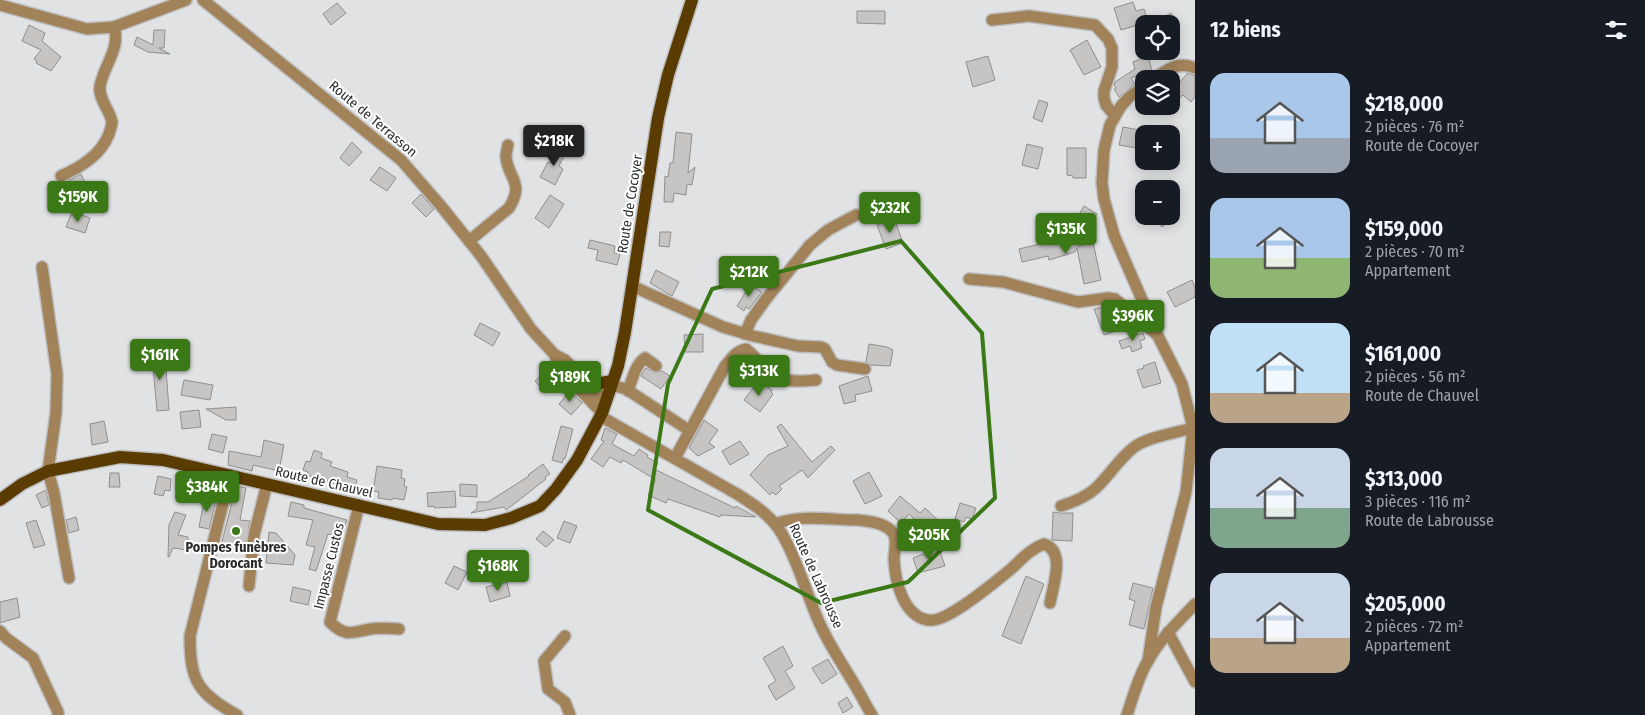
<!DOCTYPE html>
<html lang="fr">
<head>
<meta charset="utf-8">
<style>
  body { margin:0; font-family:"Fira Sans Condensed",sans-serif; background:#20242c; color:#f1f3f6; height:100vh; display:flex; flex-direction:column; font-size:19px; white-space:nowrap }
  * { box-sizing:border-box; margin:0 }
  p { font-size:16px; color:#9ea1a6 }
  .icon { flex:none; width:28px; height:28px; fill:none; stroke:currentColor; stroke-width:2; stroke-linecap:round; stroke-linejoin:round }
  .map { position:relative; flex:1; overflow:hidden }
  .sheet { display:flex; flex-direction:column; background:#171b24; width:450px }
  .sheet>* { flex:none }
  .tools { position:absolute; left:1135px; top:15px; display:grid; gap:10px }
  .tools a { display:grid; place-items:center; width:45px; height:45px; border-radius:10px; background:#171b24; box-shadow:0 2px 12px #0003; font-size:25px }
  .price { position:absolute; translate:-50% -42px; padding:0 11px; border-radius:5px; background:#3a7915; color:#fff; font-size:16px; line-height:32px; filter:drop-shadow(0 1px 2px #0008) }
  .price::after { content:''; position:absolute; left:50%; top:30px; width:15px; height:11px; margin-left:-8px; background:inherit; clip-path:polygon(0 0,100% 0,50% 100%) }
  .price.on { background:#222; color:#fff }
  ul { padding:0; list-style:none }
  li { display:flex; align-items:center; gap:15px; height:125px; padding:0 15px }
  li span { display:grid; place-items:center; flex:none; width:140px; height:100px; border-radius:15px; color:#555 }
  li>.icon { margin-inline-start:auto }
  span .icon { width:60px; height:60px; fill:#fffc; stroke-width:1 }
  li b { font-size:21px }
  h2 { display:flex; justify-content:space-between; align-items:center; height:60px; padding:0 15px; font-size:21px }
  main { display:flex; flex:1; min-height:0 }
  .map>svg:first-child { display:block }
  .building { fill:#c7c5c3; stroke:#908f8d }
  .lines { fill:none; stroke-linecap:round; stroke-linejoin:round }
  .minor-casing { stroke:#bdbebf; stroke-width:14 }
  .major-casing { stroke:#bdbebf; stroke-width:15 }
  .minor { stroke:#a28359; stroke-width:11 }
  .major { stroke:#5a3b01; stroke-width:12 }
  .marked { fill:none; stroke:#3a7915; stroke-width:4; stroke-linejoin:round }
  .poi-dot { fill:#3a7915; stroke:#fff; stroke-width:2 }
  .labels { text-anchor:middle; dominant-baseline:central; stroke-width:4; stroke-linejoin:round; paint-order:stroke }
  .street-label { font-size:14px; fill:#2b2c2c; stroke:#fff }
  .poi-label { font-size:14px; font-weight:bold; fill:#2b2c2c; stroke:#fff }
</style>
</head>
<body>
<main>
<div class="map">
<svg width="1195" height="715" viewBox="0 0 1195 715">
  <rect width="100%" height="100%" fill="#e1e2e4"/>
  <g class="building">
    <path d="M1133,2l3,9 8,-2 4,13 -27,8 -7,-22z"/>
    <path d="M337,3l9,10 -15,12 -8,-11z"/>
    <path d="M857,11h28v13l-28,-1z"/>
    <path d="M1171,13l5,11h-27z"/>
    <path d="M29,25l16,8 -3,8 19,16 -10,14 -15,-8 1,-2 -3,-2 7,-9 -19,-9z"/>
    <path d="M154,30h11l-1,18h-5l11,6 -22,-2 -14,-7 3,-8 16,8z"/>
    <path d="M1087,40l14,27 -17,8 -14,-25z"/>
    <path d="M988,56l7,24 -22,7 -7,-25z"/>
    <path d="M1148,56l4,15 -21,7 4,6 -16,13 -5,-8 2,-1 -2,-3 1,-3 20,-13 -2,-7z"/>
    <path d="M1188,73l7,3v21l-4,5 -8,-7 -12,10v-13z"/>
    <path d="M1039,100l9,3 -6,19 -9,-4z"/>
    <path d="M547,125l12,6 -3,4 3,3 -5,7 -14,-8z"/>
    <path d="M1123,127l16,3 -3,18 -17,-3z"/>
    <path d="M676,132l16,2 -4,39 7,-6 -3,18 -5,-1 -1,11 -12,-2 -1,9h-9l1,-26 3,1 2,-14h3z"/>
    <path d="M352,142l10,10 -13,14 -9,-8z"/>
    <path d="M1027,144l16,4 -5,21 -16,-4z"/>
    <path d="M561,145l7,3 -9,18 4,3 -8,16 -15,-8 8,-15 3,1z"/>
    <path d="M1067,148h19v30h-13v-2l-6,-1z"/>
    <path d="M380,167l16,11 -9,13 -17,-11z"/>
    <path d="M81,174l4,9 -13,7 -4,-9z"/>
    <path d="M421,194l13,15 -8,8 -14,-14z"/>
    <path d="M550,195l14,9 -15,24 -14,-10z"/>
    <path d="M1084,206l13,8 -6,10 -13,-8z"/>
    <path d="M72,212l18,6 -5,15 -19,-6z"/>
    <path d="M1154,216h23l-15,11z"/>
    <path d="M894,218l9,25 -17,6 -9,-24z"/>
    <path d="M660,232h11l-2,15 -10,-1z"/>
    <path d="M1059,234l2,7 23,-5 -6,11 15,-5 8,38 -17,4 -7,-36 -2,4 -26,8 -1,-4 -26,6 -3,-13 25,-6 -2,-3z"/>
    <path d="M590,240l25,6 -1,7 6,1 -3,11 -21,-5 2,-10 -10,-2z"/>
    <path d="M656,270l23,12 -7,14 -22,-13z"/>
    <path d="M1192,280l3,7v10l-20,10 -8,-15z"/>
    <path d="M750,285l12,7 -13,17 -3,-2 -2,4 -7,-5z"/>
    <path d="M1108,306l4,1 7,17 -8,3 2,5 -9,3 -10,-26z"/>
    <path d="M480,323l20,10 -7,13 -19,-11z"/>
    <path d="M1143,333l2,6 -5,2 2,7 -10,4 -2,-6 -8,3 -3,-8z"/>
    <path d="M703,334v18h-18l-1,-17z"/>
    <path d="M869,344l18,3 6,3 -3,16 -19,-1 -5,-3z"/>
    <path d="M165,355l4,55 -12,1 -4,-44 -6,2 -1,-12z"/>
    <path d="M1155,362l6,21 -18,5 -6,-18 7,-2 -1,-2z"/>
    <path d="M549,367l10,13 -13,13 -11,-12z"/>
    <path d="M646,368l9,5 7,-2 8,5 -9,13 -20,-13z"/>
    <path d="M868,376l4,15 -17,4 1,6 -12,3 -5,-18z"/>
    <path d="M184,380l29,5 -3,15 -29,-5z"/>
    <path d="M760,382l12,8 -1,2 2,2 -13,18 -16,-12 9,-12 2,2z"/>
    <path d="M570,391l12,12 -11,12 -12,-11z"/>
    <path d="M236,407v13h-10l-20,-11z"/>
    <path d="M199,410l2,17 -19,2 -2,-17z"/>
    <path d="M704,420l14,10 -9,13 6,4 -17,9 -9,-8z"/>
    <path d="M104,421l4,21 -16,3 -2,-21z"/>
    <path d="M781,424l31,38 19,-16 4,4 -27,28 -6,-8 -23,16 3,3 -6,6 -4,-3 -2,3 -20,-20 18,-20 20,-9 -11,-19z"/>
    <path d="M561,426l12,3 -8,30 -1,-1 -2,5 -10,-3z"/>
    <path d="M605,428l12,6 -5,10 22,12 5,-7 9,6 -1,2 11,6 -4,6 81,39 1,-2 20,11 -35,-2 -1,2 -52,-18 -2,4 -18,-8 8,-15 -18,-11 -15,-9 -2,3 -11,-6 -7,10 -12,-8 13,-18 -3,-1z"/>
    <path d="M212,434l15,3 -4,16 -15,-4z"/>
    <path d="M264,440l20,5 -5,26 -26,-6 -1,6 -24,-6 1,-14 32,6z"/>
    <path d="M740,441l9,13 -19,11 -8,-14z"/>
    <path d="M314,450l8,3 -1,5 11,4 -2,4 18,6 -1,5 10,3 -3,10 -47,-15 1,-3 -5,-2 3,-9 4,1z"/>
    <path d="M543,464l7,10 -5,3 1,2 -32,25 -8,6 -2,-3 -33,6 6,-4v-7h11l41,-26 -1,-1z"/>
    <path d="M377,466l25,4 -1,8 4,1 -1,7 3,1 -3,13 -11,-2 -1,2 -14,-2 1,-6 -6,-1z"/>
    <path d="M869,472l13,24 -17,8 -12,-23z"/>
    <path d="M110,473h9l1,14h-11z"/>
    <path d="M158,476l13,3 -1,12 -5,-1 -2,6 -9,-2z"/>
    <path d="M460,484l17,1v12l-17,-1z"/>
    <path d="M236,486l10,2 -6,32 10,1 -5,29 -24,-4z"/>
    <path d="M46,490l3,15 -7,3 -6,-13z"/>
    <path d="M455,491l1,16 -22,1v-2l-6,1 -1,-14z"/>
    <path d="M900,496l20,17 5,-5 15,14 -11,12 -20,-20 -8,9 -13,-12z"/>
    <path d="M205,497l11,3 -7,29 -10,-2z"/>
    <path d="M291,502l13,3v3l43,12 -6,18 -13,-4 -12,37 -7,-2 6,-22 -9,-2 7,-25 -25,-4z"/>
    <path d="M960,503l16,5 -4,11 -6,-2 -2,5 -9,-3z"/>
    <path d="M175,512l11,3 -8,20 10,2 -1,13 -14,-2 -4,9h-1l1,-32z"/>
    <path d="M1053,512l7,1h13l-1,28 -20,-1z"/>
    <path d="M76,517l3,13 -10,3 -3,-13z"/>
    <path d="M36,520l9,25 -11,3 -8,-25z"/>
    <path d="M564,521l13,5 -7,17 -13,-5z"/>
    <path d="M543,531l11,9 -8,7 -10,-8z"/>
    <path d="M269,532l7,1 19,22 -2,10 -27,-2z"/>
    <path d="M939,548l6,18 -27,7 -5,-15z"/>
    <path d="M454,566l13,6 -9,18 -13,-7z"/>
    <path d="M1026,576l18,8 -23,60 -19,-8z"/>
    <path d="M507,582l3,14 -20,6 -4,-15z"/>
    <path d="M1133,583l20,5 -9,41 -15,-4 6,-24 -6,-2z"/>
    <path d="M293,587l18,4 -3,14 -18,-4z"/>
    <path d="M17,598l3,19 -20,6v-21z"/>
    <path d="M783,646l10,20 -8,5 10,17 -19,12 -8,-14 8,-5 -13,-23z"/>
    <path d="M828,659l9,15 -15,10 -10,-16z"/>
    <path d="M847,697l6,10 -10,6 -5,-10z"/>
  </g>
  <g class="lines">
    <g class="minor-casing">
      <g id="minor">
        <path d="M203,0l198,160 40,46 40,50 50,73 24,26 10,5 41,41"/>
        <path d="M0,5l87,24 27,-2 72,-27"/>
        <path d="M992,20l37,-4 66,9 13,14 4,9v19l-8,24v7l2,7 9,11"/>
        <path d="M1154,79c13,-10 25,-18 41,-11"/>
        <path d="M1144,87l-15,10 -8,9 -11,19 -6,25 -2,33 2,16 10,36 9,21 34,78 25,50 11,44 -7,64 -30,115 -8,54"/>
        <path d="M61,176c20,-9 40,-21 48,-42 1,-4 3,-8 3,-12 -2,-12 -14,-23 -12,-36 4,-21 21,-38 14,-59"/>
        <path d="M469,241l40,-33c16,-26 -1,-29 -3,-51 0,-4 1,-8 2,-12"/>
        <path d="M42,267l15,107 -1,39 -8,58 6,22 15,85"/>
        <path d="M969,279l34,3 75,20 30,-4 7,1 40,34"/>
        <path d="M632,286l91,41 30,9 45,10 23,1 4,2 7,13 5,3 28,4"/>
        <path d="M745,334l6,-14 15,-21 44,-54 18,-15 28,-15"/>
        <path d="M555,355l3,12 44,46"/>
        <path d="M611,385l15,4 58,38"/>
        <path d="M628,391c4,-11 7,-26 17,-33l11,8"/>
        <path d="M600,416l137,78c16,10 35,22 45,40 16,27 24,59 37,88 9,21 22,40 34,60 7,11 12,22 19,33"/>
        <path d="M675,458l50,-92c7,-8 11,-15 21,-17 8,6 13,14 21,20 15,14 29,13 49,11"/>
        <path d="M230,475l-40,161c0,44 7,57 47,79"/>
        <path d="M359,505l-29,117c16,16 22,10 41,7 8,-2 19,0 28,0"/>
        <path d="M1061,506c13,-4 25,-9 35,-18 13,-12 23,-29 37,-40 14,-11 42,-15 60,-20"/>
        <path d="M775,524c25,-10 56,-4 83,-4 11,1 28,3 35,13 5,7 1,17 1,26 1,22 9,57 34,61 18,4 68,-39 83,-51 10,-9 19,-20 33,-25 22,7 9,42 6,59"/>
        <path d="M249,586l5,-51 13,-51"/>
        <path d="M0,631l6,7 27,20 25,54v3"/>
        <path d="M1168,632l27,50"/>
        <path d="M565,636l-21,25 4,28 17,13 5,13"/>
        <path d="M1127,715c6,-18 11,-38 21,-54 12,-22 30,-39 47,-57"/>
      </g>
    </g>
    <g class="major-casing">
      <g id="major">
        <path d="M587,382l9,2 16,-3"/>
        <path d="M0,500l22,-16 26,-13 72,-14 43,3 275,64 47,1 26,-7 29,-12 16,-17 21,-29 25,-47 16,-47 7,-34 33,-214 10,-43 24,-75"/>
      </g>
    </g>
    <use href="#minor" class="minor"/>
    <use href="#major" class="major"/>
  </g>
  <path class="marked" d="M901,241l81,92 13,165 -87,84 -87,21 -173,-93 20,-126 44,-95z"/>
  <circle class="poi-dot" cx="236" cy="531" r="5"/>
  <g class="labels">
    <g class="street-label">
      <text transform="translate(373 119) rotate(40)">Route de Terrasson</text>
      <text transform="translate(630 204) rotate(-81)">Route de Cocoyer</text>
      <text transform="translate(324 482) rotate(13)">Route de Chauvel</text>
      <text transform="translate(329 566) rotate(-76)">Impasse Custos</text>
      <text transform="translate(816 576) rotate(66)">Route de Labrousse</text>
    </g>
    <g class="poi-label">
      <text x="236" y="547">Pompes funèbres<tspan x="236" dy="16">Dorocant</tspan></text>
    </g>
  </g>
</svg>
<div class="tools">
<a><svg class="icon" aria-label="locate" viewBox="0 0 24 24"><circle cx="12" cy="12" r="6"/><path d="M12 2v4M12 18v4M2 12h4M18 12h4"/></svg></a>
<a><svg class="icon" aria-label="layers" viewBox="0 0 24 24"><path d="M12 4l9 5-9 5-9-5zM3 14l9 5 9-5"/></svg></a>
<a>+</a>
<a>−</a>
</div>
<b class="price on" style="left:554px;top:167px">$218K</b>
<b class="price" style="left:78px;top:223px">$159K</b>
<b class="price" style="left:890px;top:234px">$232K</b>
<b class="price" style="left:1066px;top:255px">$135K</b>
<b class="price" style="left:749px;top:298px">$212K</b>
<b class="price" style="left:1133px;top:342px">$396K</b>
<b class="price" style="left:160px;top:381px">$161K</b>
<b class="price" style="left:759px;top:397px">$313K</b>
<b class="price" style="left:570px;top:403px">$189K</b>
<b class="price" style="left:207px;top:513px">$384K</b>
<b class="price" style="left:929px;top:561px">$205K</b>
<b class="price" style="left:498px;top:592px">$168K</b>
</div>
<section class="sheet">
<h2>12 biens<svg class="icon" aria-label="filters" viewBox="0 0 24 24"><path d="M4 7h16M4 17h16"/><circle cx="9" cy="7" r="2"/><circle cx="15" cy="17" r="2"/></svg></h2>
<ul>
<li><span style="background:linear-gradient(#a9c7e8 65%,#9aa5b1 0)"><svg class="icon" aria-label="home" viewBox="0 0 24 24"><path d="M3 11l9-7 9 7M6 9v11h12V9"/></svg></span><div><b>$218,000</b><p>2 pièces · 76 m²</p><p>Route de Cocoyer</p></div></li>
<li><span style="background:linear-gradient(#a9c7e8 60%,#8fb573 0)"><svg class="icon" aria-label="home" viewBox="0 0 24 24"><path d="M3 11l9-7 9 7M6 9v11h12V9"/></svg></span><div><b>$159,000</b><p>2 pièces · 70 m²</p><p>Appartement</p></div></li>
<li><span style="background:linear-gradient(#bfe0f5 70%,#b9a48a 0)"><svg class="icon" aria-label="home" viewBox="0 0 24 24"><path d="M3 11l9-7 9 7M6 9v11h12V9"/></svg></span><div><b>$161,000</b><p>2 pièces · 56 m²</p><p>Route de Chauvel</p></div></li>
<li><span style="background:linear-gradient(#c9d6e8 60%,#7fa58c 0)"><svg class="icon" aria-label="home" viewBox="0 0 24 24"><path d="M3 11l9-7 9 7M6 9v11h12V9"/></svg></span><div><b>$313,000</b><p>3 pièces · 116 m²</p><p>Route de Labrousse</p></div></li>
<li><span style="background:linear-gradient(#c9d6e8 65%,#b9a48a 0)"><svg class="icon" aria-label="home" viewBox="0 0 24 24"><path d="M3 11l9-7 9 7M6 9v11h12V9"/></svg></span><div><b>$205,000</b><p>2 pièces · 72 m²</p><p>Appartement</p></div></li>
</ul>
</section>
</main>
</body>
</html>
